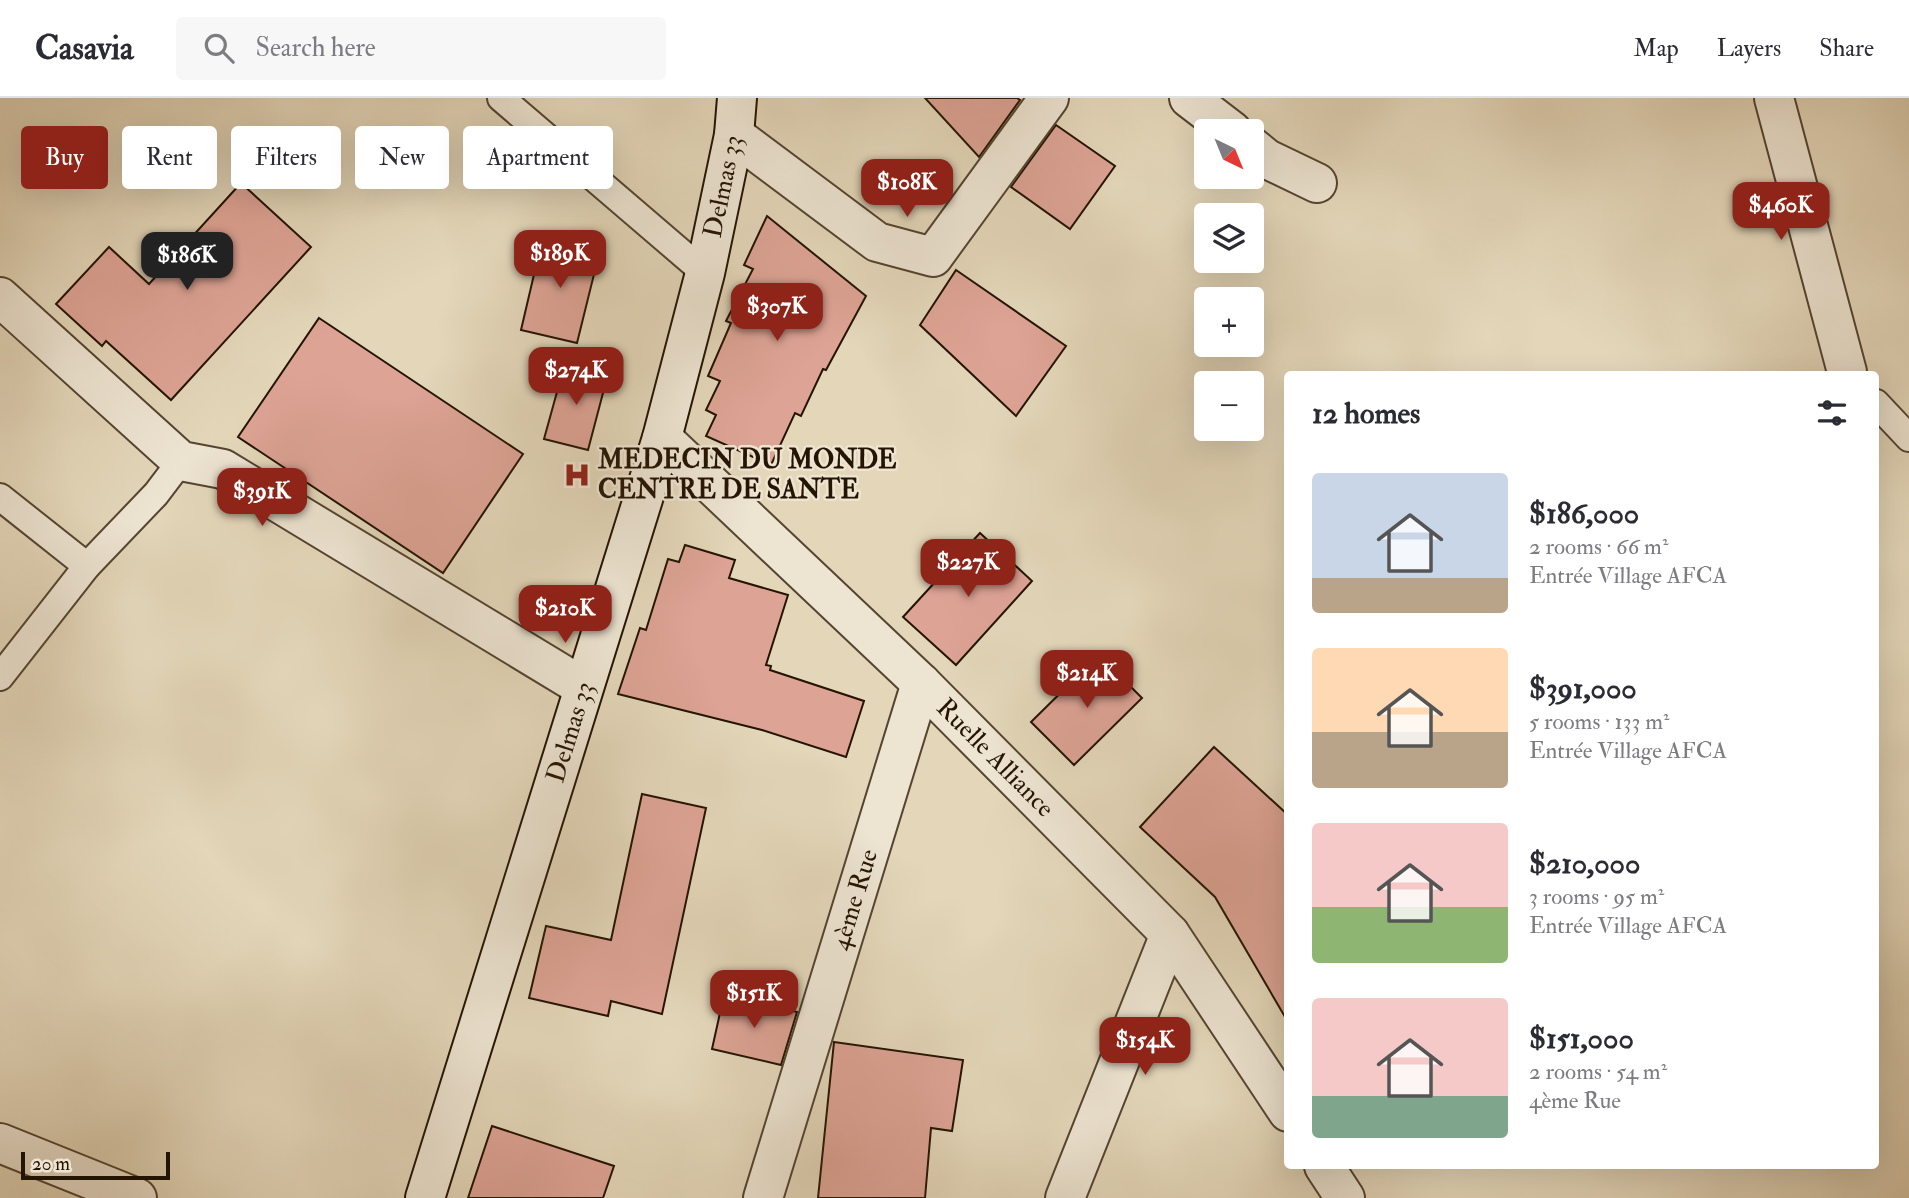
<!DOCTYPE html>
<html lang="en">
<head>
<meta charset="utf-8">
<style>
  body { margin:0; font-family:"IM FELL Double Pica",serif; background:#f7f7f7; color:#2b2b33; height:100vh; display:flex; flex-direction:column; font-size:26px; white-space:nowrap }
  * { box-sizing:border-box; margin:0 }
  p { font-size:23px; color:#7c7c81 }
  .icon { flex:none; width:38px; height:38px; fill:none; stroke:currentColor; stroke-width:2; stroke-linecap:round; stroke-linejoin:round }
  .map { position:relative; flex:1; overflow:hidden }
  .sheet { position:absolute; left:1284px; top:273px; width:595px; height:798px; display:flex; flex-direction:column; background:#fff; border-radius:7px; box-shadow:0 7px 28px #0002 }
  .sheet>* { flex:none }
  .top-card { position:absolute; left:21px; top:28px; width:665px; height:63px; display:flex; gap:14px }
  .needle { width:46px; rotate:137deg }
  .controls { position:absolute; left:1194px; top:21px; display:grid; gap:14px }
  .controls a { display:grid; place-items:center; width:70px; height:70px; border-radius:7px; background:#fff; box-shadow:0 7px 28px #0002; font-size:35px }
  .scale { position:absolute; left:21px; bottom:18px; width:149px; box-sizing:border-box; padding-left:7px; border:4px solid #241402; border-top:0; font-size:19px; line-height:24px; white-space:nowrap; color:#241402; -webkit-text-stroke:5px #ede4d2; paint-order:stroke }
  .price { position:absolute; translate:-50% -60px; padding:0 16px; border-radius:14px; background:#8f2418; color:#fff; font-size:23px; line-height:46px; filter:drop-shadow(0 2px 4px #0008) }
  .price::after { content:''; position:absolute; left:50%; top:42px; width:21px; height:16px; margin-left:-10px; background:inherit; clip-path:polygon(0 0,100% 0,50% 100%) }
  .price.active { background:#222; color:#fff }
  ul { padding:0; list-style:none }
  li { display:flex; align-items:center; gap:21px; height:175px; padding:0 28px }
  li span { display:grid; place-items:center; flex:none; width:196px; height:140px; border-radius:7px; color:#555 }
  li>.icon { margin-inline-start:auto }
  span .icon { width:84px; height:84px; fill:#fffc; stroke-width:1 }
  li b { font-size:30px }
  h2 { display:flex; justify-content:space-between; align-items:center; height:84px; padding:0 28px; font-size:30px }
  .tag { padding:0 24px; border-radius:7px; background:#fff; box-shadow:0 7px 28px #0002; font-size:24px; line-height:63px }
  .tag.active { background:#8f2418; color:#fff }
  header { display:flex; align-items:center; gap:42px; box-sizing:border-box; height:98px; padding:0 35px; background:#fff; border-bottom:2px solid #e1e1e2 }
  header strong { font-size:33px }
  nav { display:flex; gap:38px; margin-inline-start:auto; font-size:24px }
  .search { width:490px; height:63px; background:#f7f7f7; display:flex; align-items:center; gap:18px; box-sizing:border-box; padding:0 24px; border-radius:7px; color:#7c7c81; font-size:26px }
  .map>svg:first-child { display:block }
  .building { fill:#dda395; stroke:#241402; stroke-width:2 }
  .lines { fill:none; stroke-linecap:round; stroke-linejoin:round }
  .lane-casing { stroke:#544430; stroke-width:30 }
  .street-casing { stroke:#544430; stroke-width:42 }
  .secondary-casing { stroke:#241402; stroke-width:42 }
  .lane { stroke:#ede4d2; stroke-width:26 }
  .street { stroke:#ede4d2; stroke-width:38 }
  .secondary { stroke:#ede4d2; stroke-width:38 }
  .labels { text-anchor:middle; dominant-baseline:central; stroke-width:5; stroke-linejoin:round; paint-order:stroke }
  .street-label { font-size:26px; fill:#241402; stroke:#ede4d2 }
  .poi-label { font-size:26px; font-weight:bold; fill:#241402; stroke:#ede4d2; text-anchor:start }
</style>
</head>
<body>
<header>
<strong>Casavia</strong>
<div class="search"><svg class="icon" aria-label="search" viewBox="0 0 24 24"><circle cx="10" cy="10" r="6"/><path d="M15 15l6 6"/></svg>Search here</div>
<nav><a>Map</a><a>Layers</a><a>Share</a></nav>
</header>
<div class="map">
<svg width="1909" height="1100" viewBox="0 0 1909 1100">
  <rect width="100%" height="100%" fill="#e3d6b9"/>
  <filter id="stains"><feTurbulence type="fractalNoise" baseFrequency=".00286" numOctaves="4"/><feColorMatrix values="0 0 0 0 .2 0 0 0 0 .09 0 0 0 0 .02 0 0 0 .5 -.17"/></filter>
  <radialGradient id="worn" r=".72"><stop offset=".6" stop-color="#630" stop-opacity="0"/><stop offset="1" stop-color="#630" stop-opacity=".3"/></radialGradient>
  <g class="building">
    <path d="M925,0h92l3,2 -41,57z"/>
    <path d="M1056,27l59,41 -45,63 -59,-42z"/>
    <path d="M241,85l70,64 -140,153 -65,-59 -4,5 -46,-42 53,-57 40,37z"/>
    <path d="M767,118l99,80 -40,74 -3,-1 -22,47 -6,-3 -24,52 -65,-29 10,-21 -10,-5 14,-29 -12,-5 23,-53 -5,-2 27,-52 -9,-4z"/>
    <path d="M543,138l57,14 -23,93 -56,-13z"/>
    <path d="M956,172l110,76 -50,70 -96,-91z"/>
    <path d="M319,220l204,136 -80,119 -205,-136z"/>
    <path d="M565,265l43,11 -20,76 -44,-11z"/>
    <path d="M980,435l52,48 -76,84 -53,-48z"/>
    <path d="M685,447l50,15 -6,18 59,17 -22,70 5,1 -1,4 94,31 -18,56 -84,-27 -144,-36 22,-66 6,2 22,-71 11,3z"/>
    <path d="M1099,557l43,43 -68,67 -43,-43z"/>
    <path d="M1214,649l74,68v207l-73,-125 -75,-70z"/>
    <path d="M642,696l64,14 -44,206 -51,-13 -3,15 -79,-18 17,-72 65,14z"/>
    <path d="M724,897l73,17 -16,53 -69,-16z"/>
    <path d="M834,944l129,18 -11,71 -21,-3 -6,70h-107z"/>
    <path d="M492,1028l122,40 -11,32h-135z"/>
  </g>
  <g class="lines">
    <g class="lane-casing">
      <g id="lane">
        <path d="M501,0l204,175"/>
        <path d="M1876,305l33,35"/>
        <path d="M0,399l87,69"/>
        <path d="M0,579l87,-111 69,-72 25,-33"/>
      </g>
    </g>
    <g class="street-casing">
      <g id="street">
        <path d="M1189,0l43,33"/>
        <path d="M1774,0l73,274"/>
        <path d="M734,37l143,107 56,15 116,-159"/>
        <path d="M1251,48l16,13 50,24"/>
        <path d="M0,199l181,164 42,8 360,218"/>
        <path id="s1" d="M662,340l259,245 249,251 118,178"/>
        <path d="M0,1045l137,55"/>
        <path d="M1324,1068l21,32"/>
        <path id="s2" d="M763,1100l158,-515"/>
        <path d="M1065,1100l105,-264"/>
      </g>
    </g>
    <g class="secondary-casing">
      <g id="secondary">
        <path id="s3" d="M425,1100l237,-760 43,-165 29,-138 3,-37"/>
      </g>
    </g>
    <use href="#lane" class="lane"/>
    <use href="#street" class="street"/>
    <use href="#secondary" class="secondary"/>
  </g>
  <defs>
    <g id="hospital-bare" transform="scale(2.1)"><path d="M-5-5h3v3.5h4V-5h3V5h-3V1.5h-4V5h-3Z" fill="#8f2418" stroke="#ede4d2" stroke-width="2.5" paint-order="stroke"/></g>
  </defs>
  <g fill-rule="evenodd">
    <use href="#hospital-bare" x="577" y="377"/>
  </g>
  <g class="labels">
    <g class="street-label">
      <text stroke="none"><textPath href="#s3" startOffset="1055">Delmas 33</textPath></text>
      <text stroke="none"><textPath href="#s3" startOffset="488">Delmas 33</textPath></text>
      <text stroke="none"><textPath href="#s1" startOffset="462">Ruelle Alliance</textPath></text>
      <text stroke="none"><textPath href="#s2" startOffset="312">4ème Rue</textPath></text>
    </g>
    <g class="poi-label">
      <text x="598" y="362">MEDECIN DU MONDE<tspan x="598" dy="30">CENTRE DE SANTE</tspan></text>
    </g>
  </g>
  <rect width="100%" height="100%" filter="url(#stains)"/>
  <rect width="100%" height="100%" fill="url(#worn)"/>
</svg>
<div class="controls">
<a><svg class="needle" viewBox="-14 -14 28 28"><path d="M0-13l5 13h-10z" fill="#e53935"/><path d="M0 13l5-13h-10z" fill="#7c7c81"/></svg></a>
<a><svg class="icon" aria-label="layers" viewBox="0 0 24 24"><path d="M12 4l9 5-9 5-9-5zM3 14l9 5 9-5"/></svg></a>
<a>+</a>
<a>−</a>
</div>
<div class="scale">20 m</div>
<b class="price" style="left:907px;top:121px">$108K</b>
<b class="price" style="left:1781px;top:144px">$460K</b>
<b class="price" style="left:560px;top:192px">$189K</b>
<b class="price active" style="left:187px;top:194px">$186K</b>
<b class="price" style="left:777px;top:245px">$307K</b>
<b class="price" style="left:576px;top:309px">$274K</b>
<b class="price" style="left:262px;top:430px">$391K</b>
<b class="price" style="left:968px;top:501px">$227K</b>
<b class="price" style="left:565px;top:547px">$210K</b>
<b class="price" style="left:1087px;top:612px">$214K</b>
<b class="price" style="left:754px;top:932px">$151K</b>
<b class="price" style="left:1145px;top:979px">$154K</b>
<div class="top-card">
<a class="tag active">Buy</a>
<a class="tag">Rent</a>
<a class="tag">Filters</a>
<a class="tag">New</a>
<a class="tag">Apartment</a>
</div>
<section class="sheet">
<h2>12 homes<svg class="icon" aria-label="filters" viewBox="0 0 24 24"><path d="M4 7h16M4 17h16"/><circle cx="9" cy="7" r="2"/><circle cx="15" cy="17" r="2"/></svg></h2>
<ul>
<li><span style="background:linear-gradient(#c9d6e8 75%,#b9a48a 0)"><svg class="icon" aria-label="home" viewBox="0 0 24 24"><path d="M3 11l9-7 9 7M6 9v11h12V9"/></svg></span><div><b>$186,000</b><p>2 rooms · 66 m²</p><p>Entrée Village AFCA</p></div></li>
<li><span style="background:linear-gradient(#ffd9b3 60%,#b9a48a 0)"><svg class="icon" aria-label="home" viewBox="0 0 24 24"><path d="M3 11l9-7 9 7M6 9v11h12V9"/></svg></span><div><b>$391,000</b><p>5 rooms · 133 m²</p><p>Entrée Village AFCA</p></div></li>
<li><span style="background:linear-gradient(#f6c9c9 60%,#8fb573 0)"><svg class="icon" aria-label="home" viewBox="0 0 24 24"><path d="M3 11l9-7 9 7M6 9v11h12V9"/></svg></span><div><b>$210,000</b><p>3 rooms · 95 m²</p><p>Entrée Village AFCA</p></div></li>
<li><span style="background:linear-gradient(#f6c9c9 70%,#7fa58c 0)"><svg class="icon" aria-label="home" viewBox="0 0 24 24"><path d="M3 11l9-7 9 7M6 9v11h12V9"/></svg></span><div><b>$151,000</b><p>2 rooms · 54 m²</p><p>4ème Rue</p></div></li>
</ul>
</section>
</div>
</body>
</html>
